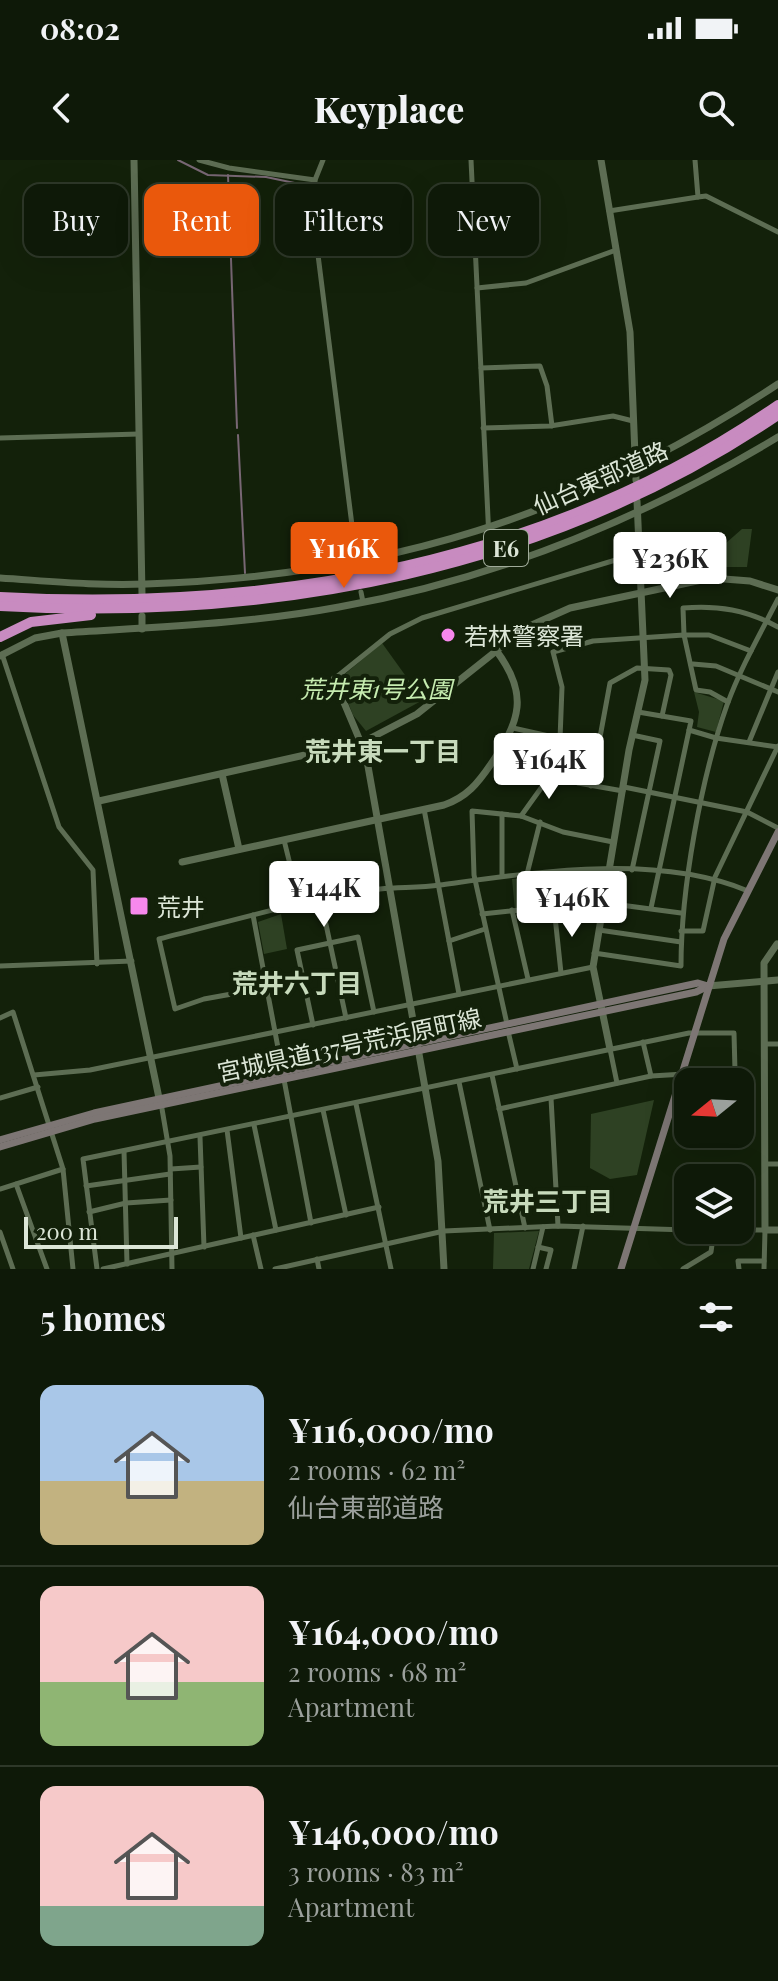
<!DOCTYPE html>
<html lang="en">
<head>
<meta charset="utf-8">
<style>
  body { margin:0; font-family:"Playfair Display","Noto Sans JP",serif; background:#1c2616; color:#f1f3f6; height:100vh; display:flex; flex-direction:column; font-size:30px; white-space:nowrap }
  * { box-sizing:border-box; margin:0 }
  p { font-size:26px; color:#9ba09c }
  .icon { flex:none; width:44px; height:44px; fill:none; stroke:currentColor; stroke-width:2; stroke-linecap:round; stroke-linejoin:round }
  .map { position:relative; height:1109px; overflow:hidden }
  .details { display:flex; flex-direction:column; background:#0e1908; flex:1 }
  .details>* { flex:none }
  .top-card { position:absolute; left:24px; top:24px; width:730px; height:72px; display:flex; gap:16px }
  .needle { width:52px; rotate:252deg }
  .fabs { position:absolute; left:674px; top:908px; display:grid; gap:16px }
  .fabs a { display:grid; place-items:center; width:80px; height:80px; border-radius:16px; background:#0e1908; box-shadow:0 8px 32px #0002,0 0 0 2px #2e3829; font-size:40px }
  .scale { position:absolute; left:24px; bottom:20px; width:154px; box-sizing:border-box; padding-left:8px; border:4px solid #dce6d7; border-top:0; font-size:22px; line-height:28px; white-space:nowrap; color:#dce6d7; -webkit-text-stroke:6px #13210a; paint-order:stroke }
  .price { position:absolute; translate:-50% -68px; padding:0 18px; border-radius:8px; background:#fff; color:#222; font-size:26px; line-height:52px; filter:drop-shadow(0 2px 4px #0008) }
  .price::after { content:''; position:absolute; left:50%; top:48px; width:24px; height:18px; margin-left:-12px; background:inherit; clip-path:polygon(0 0,100% 0,50% 100%) }
  .price.selected { background:#ea580c; color:#fff }
  ul { padding:0; list-style:none }
  li { display:flex; align-items:center; gap:24px; height:200px; padding:0 40px }
  li+li { border-top:2px solid #2e3829 }
  li span { display:grid; place-items:center; flex:none; width:224px; height:160px; border-radius:16px; color:#555 }
  li>.icon { margin-inline-start:auto }
  span .icon { width:96px; height:96px; fill:#fffc; stroke-width:1 }
  li b { font-size:34px }
  h2 { display:flex; justify-content:space-between; align-items:center; height:96px; padding:0 40px; font-size:34px }
  .pill { padding:0 28px; border-radius:16px; background:#0e1908; box-shadow:0 8px 32px #0002,0 0 0 2px #2e3829; font-size:28px; line-height:72px }
  .pill.selected { background:#ea580c; color:#fff }
  .status { display:flex; justify-content:space-between; align-items:center; height:56px; padding:0 40px; background:#0e1908; direction:ltr }
  .status svg { height:22px; fill:currentColor }
  header { display:flex; justify-content:space-between; align-items:center; height:104px; padding:0 40px; background:#0e1908; font-size:36px; font-weight:800 }
  .map>svg:first-child { display:block }
  .green { fill:#2e4123 }
  .lines { fill:none; stroke-linecap:round; stroke-linejoin:round }
  .stream { stroke:#786774; stroke-width:2 }
  .minor { stroke:#5d6d53; stroke-width:5 }
  .tertiary { stroke:#5d6d53; stroke-width:7 }
  .secondary { stroke:#7d7674; stroke-width:7 }
  .motorway { stroke:#c88bc0; stroke-width:10 }
  .poi-dot { fill:#f788ec; stroke:#13210a; stroke-width:3 }
  .labels { text-anchor:middle; dominant-baseline:central; stroke-width:8; stroke-linejoin:round; paint-order:stroke }
  .shield { fill:#13210a; stroke:#a0ab9a; stroke-width:2 }
  .shield-label { font-size:22px; font-weight:bold; fill:#dce6d7 }
  .street-label { font-size:24px; fill:#dce6d7; stroke:#13210a }
  .poi-label { font-size:24px; fill:#dce6d7; stroke:#13210a; text-anchor:start }
  .park-label { font-size:24px; font-style:italic; fill:#c6ecb0; stroke:#13210a }
  .neighbourhood-label { font-size:26px; font-weight:bold; fill:#c7dabc; stroke:#13210a }
</style>
</head>
<body>
<div class="status"><b>08:02</b><svg viewBox="0 0 49 12"><path d="M0 12V9h3v3zM5 12V6h3v6zM10 12V3h3v9zM15 12V0h3v12zM26 1h20v11H26zM47 4h2v5h-2z"/></svg></div>
<header><svg class="icon" aria-label="back" viewBox="0 0 24 24"><path d="M15 5l-7 7 7 7"/></svg>Keyplace<svg class="icon" aria-label="search" viewBox="0 0 24 24"><circle cx="10" cy="10" r="6"/><path d="M15 15l6 6"/></svg></header>
<div class="map">
<svg width="778" height="1109" viewBox="0 0 778 1109">
  <rect width="100%" height="100%" fill="#13210a"/>
  <g class="green">
    <path d="M742,369h10l-5,38h-41l-2,-21 22,-3z"/>
    <path d="M382,483l41,57 -57,31 -13,-16 -14,-36z"/>
    <path d="M694,532l30,9 -8,31 -19,-5 2,-15z"/>
    <path d="M599,713l4,3 -6,24 -82,10 -3,-31z"/>
    <path d="M281,754l6,35 -23,5 -6,-32z"/>
    <path d="M654,940l-17,75 -27,4 -20,-11 1,-54z"/>
    <path d="M539,1071l-10,38h-36l1,-36z"/>
  </g>
  <g class="lines">
    <g class="stream">
      <path d="M178,0l30,15 58,2 43,9"/>
      <path d="M228,15l9,253"/>
      <path d="M238,275l7,138"/>
    </g>
    <g class="minor">
      <path d="M199,0l30,8 86,12"/>
      <path d="M323,0l-8,20 1,59 42,334"/>
      <path d="M471,0l18,379"/>
      <path d="M698,37l8,-1 72,36"/>
      <path d="M609,51l89,-14 -3,-37"/>
      <path d="M477,128l49,-5 90,-33"/>
      <path d="M481,208l59,-2 7,20 5,40"/>
      <path d="M483,268l67,-2 63,-10 20,5"/>
      <path d="M0,278l139,-4"/>
      <path d="M490,399v10"/>
      <path d="M361,432l2,10"/>
      <path d="M751,491l-42,-16h-25l-1,-27c35,-3 64,2 95,19"/>
      <path d="M2,494l57,173 34,43 4,94"/>
      <path d="M693,504l23,2 62,26"/>
      <path d="M334,519l56,-45 32,-16 217,-65"/>
      <path d="M638,552l53,9 -40,187"/>
      <path d="M513,568l85,19"/>
      <path d="M689,570l27,8 62,9"/>
      <path d="M560,579l2,-52 -9,-35 40,-11 91,-6 12,55 14,2 18,10"/>
      <path d="M749,582l29,-70"/>
      <path d="M591,626l19,-103 27,-15 32,2 2,5 -9,41"/>
      <path d="M624,627l123,25 31,16"/>
      <path d="M424,649l35,185"/>
      <path d="M502,654v62"/>
      <path d="M521,656l33,-46 24,13 45,8"/>
      <path d="M284,680l16,65"/>
      <path d="M632,710l28,-129 -28,-6"/>
      <path d="M527,714l13,-52"/>
      <path d="M321,741l25,117"/>
      <path d="M554,747l7,66"/>
      <path d="M512,750l16,69"/>
      <path d="M482,754l116,-12 83,11"/>
      <path d="M253,755l58,308"/>
      <path d="M599,770l82,12"/>
      <path d="M681,771h22l12,-54 63,-131"/>
      <path d="M449,781l36,-12"/>
      <path d="M594,793l87,13c0,-77 20,-188 46,-261 13,-36 33,-71 51,-106"/>
      <path d="M0,806l132,-5"/>
      <path d="M265,828l-61,11 -29,10 -16,-70c73,-18 146,-40 221,-50 20,-2 40,-1 60,-4 96,-13 217,-32 308,6"/>
      <path d="M0,858l13,-6 50,157 10,100"/>
      <path d="M507,864l-33,-149 -2,-64 49,5 42,16 50,10"/>
      <path d="M313,865l-16,-75 61,-13 16,75"/>
      <path d="M508,871l9,38"/>
      <path d="M643,882l8,34"/>
      <path d="M766,884h12"/>
      <path d="M610,889l7,34"/>
      <path d="M34,915l56,-5 503,-103"/>
      <path d="M492,915l33,153"/>
      <path d="M459,922l31,148"/>
      <path d="M0,938l38,-11"/>
      <path d="M551,938l7,128"/>
      <path d="M161,943l9,53 2,113"/>
      <path d="M356,944l35,165"/>
      <path d="M323,950l23,105"/>
      <path d="M254,965l22,105"/>
      <path d="M227,970l14,108"/>
      <path d="M200,977l4,110"/>
      <path d="M124,991l3,113"/>
      <path d="M765,1004h13"/>
      <path d="M171,1009l30,-2"/>
      <path d="M16,1024l31,85"/>
      <path d="M86,1026l84,-12"/>
      <path d="M0,1029l63,-20"/>
      <path d="M89,1052l37,-9 45,-3"/>
      <path d="M695,1070h70l-1,39"/>
      <path d="M0,1072l13,37"/>
      <path d="M253,1075l8,34"/>
      <path d="M538,1087l13,3 -5,19"/>
      <path d="M317,1099l2,10"/>
      <path d="M97,1109l-14,-110 606,-126h45l1,38 -84,5 -152,33"/>
      <path d="M103,1109l276,-62"/>
      <path d="M275,1109l169,-38 114,-5 130,4"/>
      <path d="M533,1109l10,-42"/>
      <path d="M574,1109l9,-43"/>
      <path d="M683,1109l28,-17 3,-22"/>
      <path d="M739,1109l-1,-8h26"/>
    </g>
    <g class="tertiary">
      <path d="M134,0l8,434"/>
      <path d="M601,0l29,172 6,148"/>
      <path d="M0,418c48,3 97,8 146,6 240,-8 431,-67 632,-200"/>
      <path d="M142,469v-13"/>
      <path d="M62,473l97,465"/>
      <path d="M0,496l35,-18 27,-5c92,-6 186,-9 277,-26 158,-28 303,-88 439,-170"/>
      <path d="M334,519l32,76 72,406 6,108"/>
      <path d="M222,614l17,75"/>
      <path d="M99,641l264,-59 54,-28 108,-86 45,-20 141,-30 39,3 28,9"/>
      <path d="M182,702l262,-57c23,-8 34,-22 47,-41 29,-43 39,-70 4,-115"/>
      <path d="M777,784l-13,19 1,267h13"/>
      <path d="M708,826l70,-6"/>
      <path d="M610,889l-17,-82 36,-217 16,-70 -8,-179"/>
    </g>
    <g class="secondary">
      <path d="M0,980l94,-27 604,-130 10,3"/>
      <path d="M0,987l95,-28 601,-127 12,-6"/>
      <path d="M621,1109l103,-330 54,-107"/>
    </g>
    <g class="motorway">
      <path d="M0,437c272,15 550,-34 778,-192"/>
      <path d="M0,446c274,15 547,-35 778,-191"/>
      <path d="M0,477l31,-15 60,-7"/>
    </g>
  </g>
  <g class="poi-dot">
    <circle cx="448" cy="475" r="8"/>
    <rect x="129" y="736" width="20" height="20" rx="4"/>
  </g>
  <g class="labels">
    <rect class="shield" x="484" y="370" width="44" height="36" rx="6"/>
    <g class="shield-label">
      <text x="506" y="388">E6</text>
    </g>
    <g class="street-label">
      <text transform="translate(600 317) rotate(-24)">仙台東部道路</text>
      <text transform="translate(349 884) rotate(-12)">宮城県道137号荒浜原町線</text>
    </g>
    <g class="poi-label">
      <text x="464" y="475">若林警察署</text>
      <text x="157" y="746">荒井</text>
    </g>
    <g class="park-label">
      <text x="376" y="528">荒井東1号公園</text>
    </g>
    <g class="neighbourhood-label">
      <text x="383" y="590">荒井東一丁目</text>
      <text x="297" y="822">荒井六丁目</text>
      <text x="548" y="1040">荒井三丁目</text>
    </g>
  </g>
</svg>
<div class="fabs">
<a><svg class="needle" viewBox="-14 -14 28 28"><path d="M0-13l5 13h-10z" fill="#e53935"/><path d="M0 13l5-13h-10z" fill="#9ba09c"/></svg></a>
<a><svg class="icon" aria-label="layers" viewBox="0 0 24 24"><path d="M12 4l9 5-9 5-9-5zM3 14l9 5 9-5"/></svg></a>
</div>
<div class="scale">200 m</div>
<b class="price selected" style="left:344px;top:430px">¥116K</b>
<b class="price" style="left:670px;top:440px">¥236K</b>
<b class="price" style="left:549px;top:641px">¥164K</b>
<b class="price" style="left:324px;top:769px">¥144K</b>
<b class="price" style="left:572px;top:779px">¥146K</b>
<div class="top-card">
<a class="pill">Buy</a>
<a class="pill selected">Rent</a>
<a class="pill">Filters</a>
<a class="pill">New</a>
</div>
</div>
<section class="details">
<h2>5 homes<svg class="icon" aria-label="filters" viewBox="0 0 24 24"><path d="M4 7h16M4 17h16"/><circle cx="9" cy="7" r="2"/><circle cx="15" cy="17" r="2"/></svg></h2>
<ul>
<li><span style="background:linear-gradient(#a9c7e8 60%,#c2b280 0)"><svg class="icon" aria-label="home" viewBox="0 0 24 24"><path d="M3 11l9-7 9 7M6 9v11h12V9"/></svg></span><div><b>¥116,000/mo</b><p>2 rooms · 62 m²</p><p>仙台東部道路</p></div></li>
<li><span style="background:linear-gradient(#f6c9c9 60%,#8fb573 0)"><svg class="icon" aria-label="home" viewBox="0 0 24 24"><path d="M3 11l9-7 9 7M6 9v11h12V9"/></svg></span><div><b>¥164,000/mo</b><p>2 rooms · 68 m²</p><p>Apartment</p></div></li>
<li><span style="background:linear-gradient(#f6c9c9 75%,#7fa58c 0)"><svg class="icon" aria-label="home" viewBox="0 0 24 24"><path d="M3 11l9-7 9 7M6 9v11h12V9"/></svg></span><div><b>¥146,000/mo</b><p>3 rooms · 83 m²</p><p>Apartment</p></div></li>
</ul>
</section>
</body>
</html>
